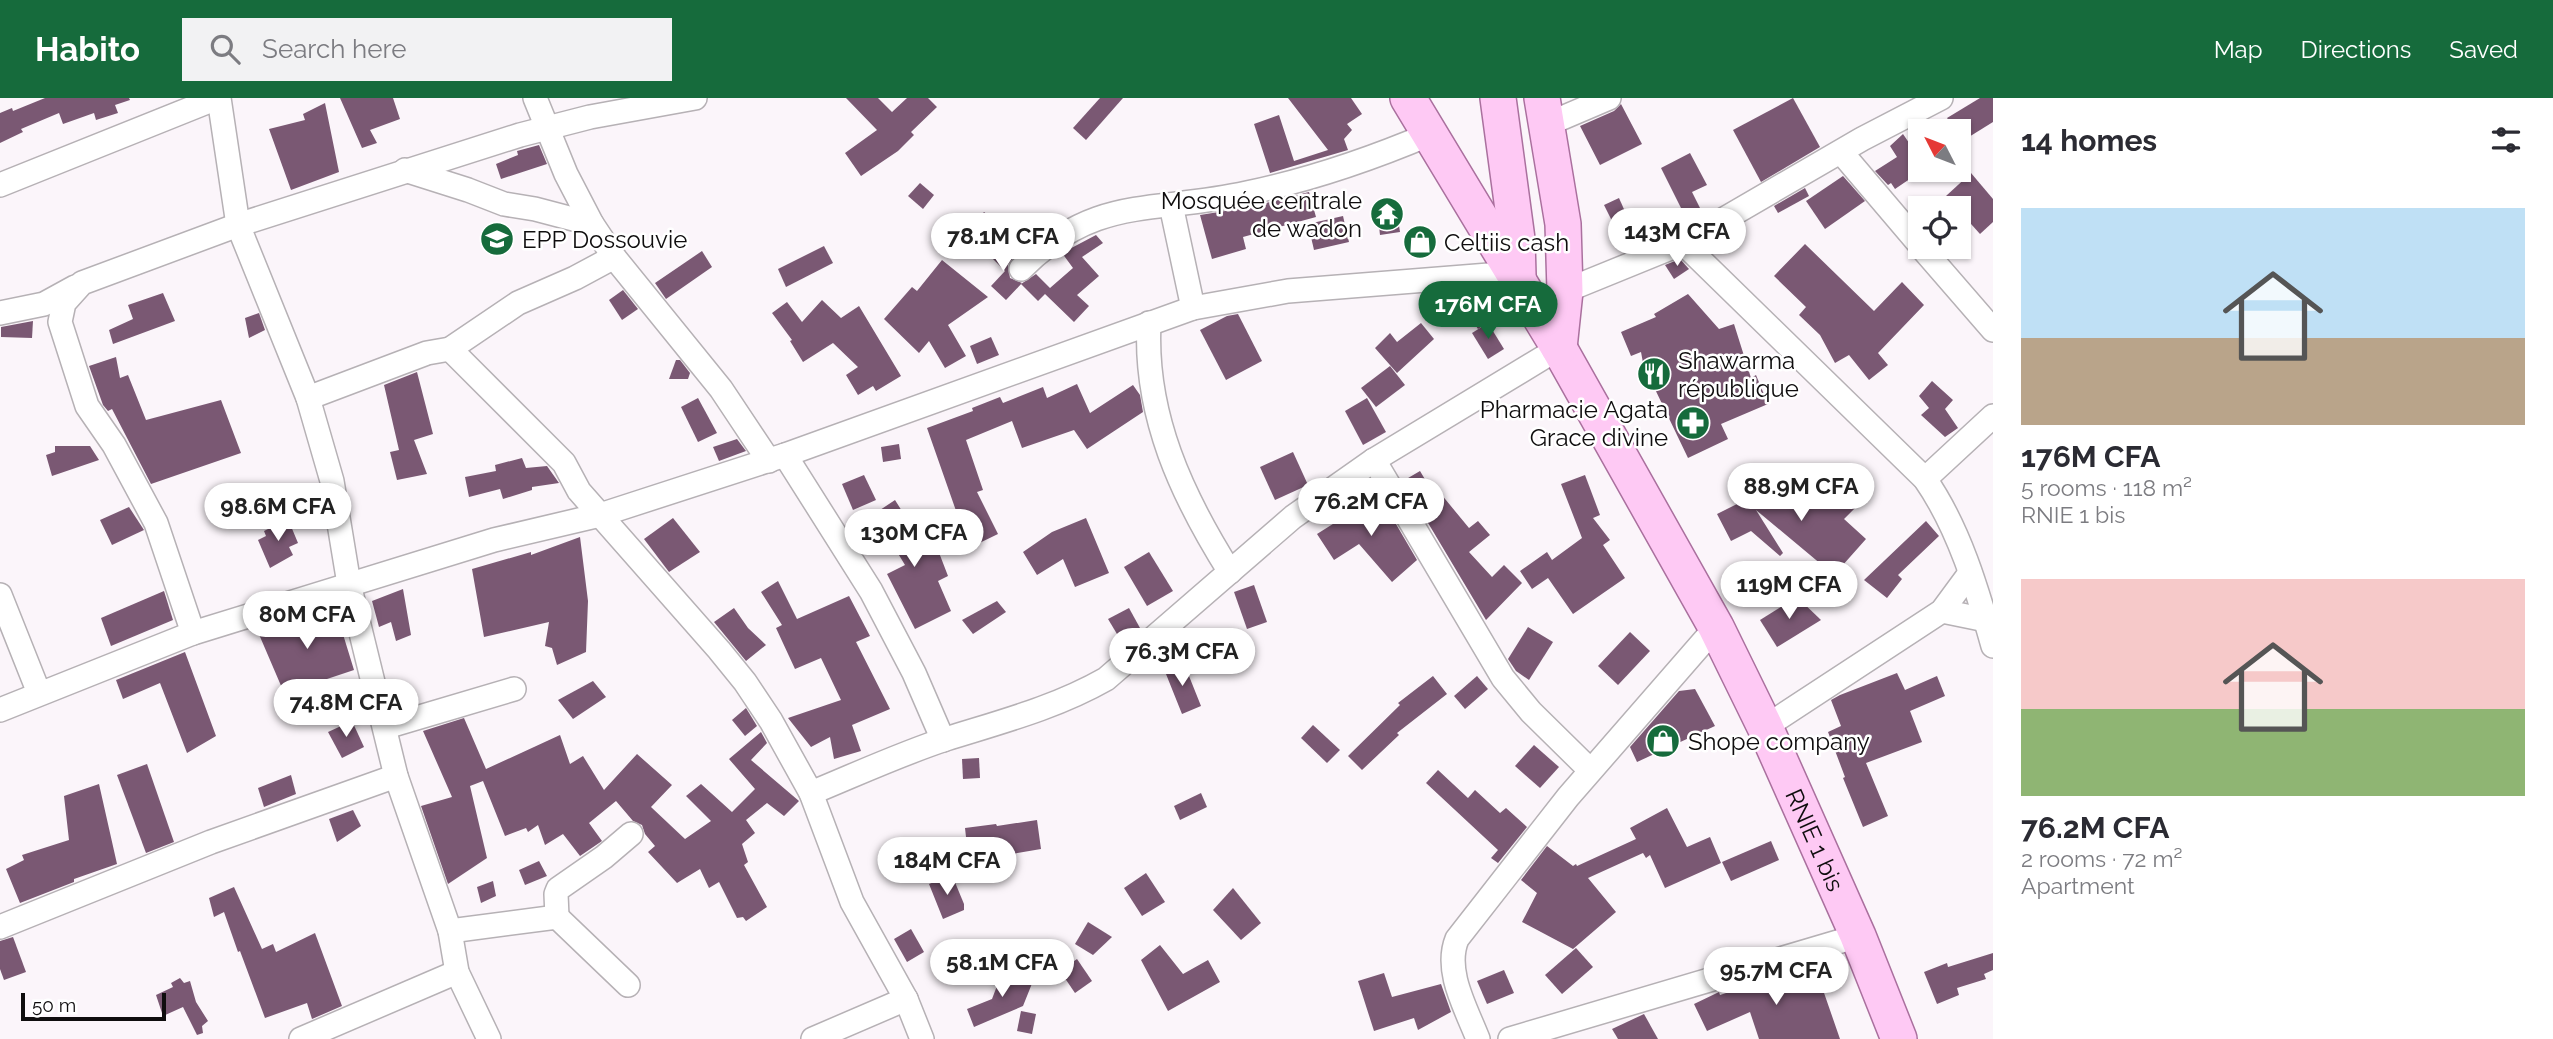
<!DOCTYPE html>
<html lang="en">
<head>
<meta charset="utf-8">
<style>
  body { margin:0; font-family:Raleway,sans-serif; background:#f2f2f3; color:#2b2b33; height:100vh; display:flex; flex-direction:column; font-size:26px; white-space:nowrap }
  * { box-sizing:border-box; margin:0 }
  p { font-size:23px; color:#7c7c81 }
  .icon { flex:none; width:38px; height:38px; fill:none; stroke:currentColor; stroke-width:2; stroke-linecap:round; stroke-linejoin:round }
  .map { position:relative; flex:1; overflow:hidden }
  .sheet { display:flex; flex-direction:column; background:#fff; width:560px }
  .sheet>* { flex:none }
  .needle { width:46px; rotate:312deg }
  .tools { position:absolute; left:1908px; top:21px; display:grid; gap:14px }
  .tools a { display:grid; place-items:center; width:63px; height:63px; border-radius:0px; background:#fff; box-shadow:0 2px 5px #0004; font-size:35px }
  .scale { position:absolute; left:21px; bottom:18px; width:145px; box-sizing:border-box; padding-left:7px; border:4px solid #0f0d0e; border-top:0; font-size:19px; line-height:24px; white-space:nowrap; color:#0f0d0e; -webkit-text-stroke:5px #fff; paint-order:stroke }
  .price { position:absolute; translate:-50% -60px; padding:0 16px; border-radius:24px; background:#fff; color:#222; font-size:23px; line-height:46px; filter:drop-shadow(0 2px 4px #0008) }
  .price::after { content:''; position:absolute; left:50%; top:42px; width:21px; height:16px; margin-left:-10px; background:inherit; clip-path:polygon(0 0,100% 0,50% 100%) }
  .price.selected { background:#166b3c; color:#fff }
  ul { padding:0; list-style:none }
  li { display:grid; align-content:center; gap:14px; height:371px; padding:0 28px }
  li span { display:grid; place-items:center; height:217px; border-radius:0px; color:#555 }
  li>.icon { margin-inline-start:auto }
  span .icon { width:126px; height:126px; fill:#fffc; stroke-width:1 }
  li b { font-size:30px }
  h2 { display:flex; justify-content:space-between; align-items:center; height:84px; padding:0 28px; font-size:30px }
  header { display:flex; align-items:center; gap:42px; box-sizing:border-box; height:98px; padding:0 35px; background:#166b3c; color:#fff }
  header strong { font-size:33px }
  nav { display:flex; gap:38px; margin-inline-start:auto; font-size:24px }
  .search { width:490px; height:63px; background:#f2f2f3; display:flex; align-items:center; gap:18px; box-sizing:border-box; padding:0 24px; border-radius:0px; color:#7c7c81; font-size:26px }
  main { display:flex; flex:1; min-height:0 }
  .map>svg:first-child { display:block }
  .building { fill:#7a5873 }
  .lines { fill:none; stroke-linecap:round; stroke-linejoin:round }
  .street-casing { stroke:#b6b1b5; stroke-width:26 }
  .primary-casing { stroke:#aa709e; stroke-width:38 }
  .street { stroke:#fff; stroke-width:23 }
  .primary { stroke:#fec9f4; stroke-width:35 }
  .labels { text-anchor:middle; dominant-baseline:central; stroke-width:5; stroke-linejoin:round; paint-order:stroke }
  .poi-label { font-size:24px; fill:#0f0d0e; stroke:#fff; text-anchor:start }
  .street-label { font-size:24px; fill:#0f0d0e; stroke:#fff }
</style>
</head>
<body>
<header>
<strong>Habito</strong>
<div class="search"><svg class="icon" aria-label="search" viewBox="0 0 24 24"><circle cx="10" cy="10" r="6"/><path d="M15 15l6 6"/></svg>Search here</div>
<nav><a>Map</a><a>Directions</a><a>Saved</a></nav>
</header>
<main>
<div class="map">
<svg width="1993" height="941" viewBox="0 0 1993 941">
  <rect width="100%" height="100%" fill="#fbf5fa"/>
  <g class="building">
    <path d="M45,0h84l1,2 -15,5 3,8 -22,7 -2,-7 -31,11 -4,-11 -38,16 2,3 -23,11v-30l12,-5 1,3z"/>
    <path d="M340,0h53l7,21 -30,11 7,13 -15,5z"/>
    <path d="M846,0h32l14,14 15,-14h21l9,9 -26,25 3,3 -16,16 -37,25 -16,-23 32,-23z"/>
    <path d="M1100,0h23l-37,42 -13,-12z"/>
    <path d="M1288,0h63l11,16 -15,10 5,6 -8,9 4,11 -78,23 -16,-49 25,-9 15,46 34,-11z"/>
    <path d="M1793,0l27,49 -59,35 -28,-52z"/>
    <path d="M1980,0h13v24l-29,18 -17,-22z"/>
    <path d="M325,5l14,69 -48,18 -22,-61 36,-9 -2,-6z"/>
    <path d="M1621,6l21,40 -42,21 -20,-39 34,-15z"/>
    <path d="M1903,36l17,25v7l-7,4h10l-28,19 -4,-6 -3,2 -13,-14 22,-14 -7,-11z"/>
    <path d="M539,47l8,19 -46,15 -5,-15 22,-9 -1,-4z"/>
    <path d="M1690,55l17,32 -15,7 9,18 -15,8 -25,-50z"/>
    <path d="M1971,75l22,26v23l-13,12 -34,-38z"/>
    <path d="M1843,78l22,25 -40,28 -19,-28z"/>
    <path d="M920,85l14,12 -11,14 -15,-13z"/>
    <path d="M1805,90l4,8 -31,17 -4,-7z"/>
    <path d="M1309,94l7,25 -73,20 3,12 -34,10 -12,-44 50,-8z"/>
    <path d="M1619,100l8,18 -14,7 -9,-18z"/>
    <path d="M1396,108l4,26 -20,3 -3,-26z"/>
    <path d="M984,114l20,16 -13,15 -20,-15z"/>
    <path d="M1343,118l6,26 -35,8 -6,-26z"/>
    <path d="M1096,137l7,8 -21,14 17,19 -22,19 12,11 -15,16 -29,-28 -7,7 -17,-17 15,-10 14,14 23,-20 -11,-15z"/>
    <path d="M997,145l16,15 -5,7 2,13 12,5 -16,17 -15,-14 14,-15 -18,-18z"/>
    <path d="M1805,146l69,67 28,-29 22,23 -46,48 10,12 -19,15 -20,-25 -14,8 -15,-28 -21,-20 7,-8 -32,-31z"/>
    <path d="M824,148l9,17 -47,24 -8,-18z"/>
    <path d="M702,153l10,16 -46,32 -11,-16z"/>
    <path d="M1680,161l9,10 -15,10 -9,-14z"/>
    <path d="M942,162l46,37 -40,28 18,31 -21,12 -16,-27 -10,12 -35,-34 28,-32 5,4z"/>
    <path d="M623,192l15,19 -16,11 -13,-20z"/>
    <path d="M1477,192l19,27 -18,12 -16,-24h-15l-1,-13z"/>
    <path d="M163,195l12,28 -62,23 -4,-14 24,-11 -5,-14z"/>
    <path d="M1688,196l31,35 15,-5 17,54 5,-3 12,29 -47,20 7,15 -40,19 -35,-73 -7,-6 -5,-27 -10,4 -10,-24 35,-15 -2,-3z"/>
    <path d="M822,202l19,18 18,-12 42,70 -25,15 -3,-5 -15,9 -12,-20 12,-8 -25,-24 -30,19 -13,-21 2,-1 -20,-27 15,-11 15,20z"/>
    <path d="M259,215l6,17 -16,8 -4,-20z"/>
    <path d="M1238,216l24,47 -36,19 -26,-50 27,-14z"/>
    <path d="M33,223l-1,17 -31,-1v-10z"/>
    <path d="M1421,225l13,16 -37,34 -22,-25 15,-15 7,9z"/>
    <path d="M1488,225l16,26 -16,10 -16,-26z"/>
    <path d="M991,239l8,18 -22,9 -7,-18z"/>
    <path d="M116,259l4,21 8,-3 18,45 75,-20 20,53 -90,31 -39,-75 -4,2 -5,-6 -14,-39z"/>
    <path d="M676,262h4l10,13 -2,6h-19z"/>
    <path d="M1390,268l15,19 -29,22 -15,-19z"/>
    <path d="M417,274l16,62 -19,6 13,34 -30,6 -7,-28 9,-2 -15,-65z"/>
    <path d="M1932,283l21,19 -8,9 13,19 -13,9 -24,-22 8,-7 -10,-12z"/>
    <path d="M1077,286l13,29 43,-28 7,10 3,17 -56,37 -13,-19 -52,18 -10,-27 -46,19 17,50 -6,2 21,42 -31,15 -10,-21 4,-3 -34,-97 46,-17 -1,-3 28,-11 3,6 40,-16 4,11z"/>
    <path d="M698,300l19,35 -19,9 -17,-35z"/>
    <path d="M1367,300l19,34 -23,13 -18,-34z"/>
    <path d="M737,341l9,12 -27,10 -6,-14z"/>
    <path d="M899,346l2,15 -18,3 -2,-15z"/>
    <path d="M55,348h35l9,14 -47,16 -6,-21 9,-3z"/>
    <path d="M1293,354l15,33 -33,15 -15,-33z"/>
    <path d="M522,360l4,10 21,-2 12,17 -27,4v3l-29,9 -3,-10 -31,8 -4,-20 31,-6 -1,-6z"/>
    <path d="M1420,373l12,20 4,-3 33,40 9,-7 12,14 -21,17 23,25 12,-12 18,18 -36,37 -83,-139z"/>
    <path d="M864,377l12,25 -23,10 -11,-26z"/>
    <path d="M1585,377l15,40 -7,3 17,22 -7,5 22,33 -52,36 -25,-36 -16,11 -12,-18 27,-19 5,8 30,-22 -21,-54z"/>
    <path d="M1789,378l34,33 26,-25 15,15 -20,20 22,20 -32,36 -78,-65 27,43 -3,3 -29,-25 -20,10 -14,-27 32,-16 7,11z"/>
    <path d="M1379,397l38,65 -25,22 -33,-38 -25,16 -17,-26z"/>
    <path d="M895,402l34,54 9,-4 10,26 -10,5 13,30 -36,18 -28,-55 18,-9 -31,-51z"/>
    <path d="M129,409l15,23 -32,15 -12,-25z"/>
    <path d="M673,420l27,34 -31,20 -25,-33z"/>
    <path d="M1086,420l23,55 -34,14 -12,-28 -26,16 -14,-23 29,-20z"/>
    <path d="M288,421l10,24 -9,4 4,8 -23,13 -12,-28 8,-4 -2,-5z"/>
    <path d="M1926,423l13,15 -41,39 4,4 -15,19 -23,-18z"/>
    <path d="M580,439l8,64 -2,51 -29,13 -5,-17 -7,-2 4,-24 -65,15 -12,-68 59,-17v3z"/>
    <path d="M1149,454l24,39 -26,15 -23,-39z"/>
    <path d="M778,483l19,38 52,-23 21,40 -14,6 34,67 -38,16 9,26 -27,8 -4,-22 -19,10 -23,-29 53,-18 -20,-42 -26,11 -19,-41 6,-3 -21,-33z"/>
    <path d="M1254,487l13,37 -20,7 -13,-37z"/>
    <path d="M403,491l8,46 -15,6 -5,-19 -12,5 -7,-26z"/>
    <path d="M164,493l9,29 -62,26 -10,-28z"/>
    <path d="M1797,499l24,23 -44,27 -17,-27z"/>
    <path d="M997,503l9,11 -33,22 -11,-14z"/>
    <path d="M334,507l20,65 -33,11 -33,21 -30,-70z"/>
    <path d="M734,510l14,20 18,17 -20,16 -32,-39z"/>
    <path d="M1129,510l11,20 -20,11 -12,-20z"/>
    <path d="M1528,529l25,15 -24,38 -13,-9 -8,-12z"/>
    <path d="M1630,534l20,19 -32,34 -20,-19z"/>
    <path d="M185,554l31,84 -29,17 -27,-70 -37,16 -7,-19z"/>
    <path d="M1183,563l18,45 -19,8 -18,-45z"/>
    <path d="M1897,575l8,17 32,-14 8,20 -35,15 12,31 -56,21 22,53 -25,11 -20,-49 2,-1 -17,-45 13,-6 -10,-26 9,-5z"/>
    <path d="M1433,578l14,18 -50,39 2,2 -37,35 -14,-14 52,-51 -2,-2z"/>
    <path d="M1477,578l11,13 -23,20 -11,-13z"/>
    <path d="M593,583l13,16 -33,22 -15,-19z"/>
    <path d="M1695,591l20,37 -78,36 -7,-15 49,-56z"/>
    <path d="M746,610l11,18 -12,10 -13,-16z"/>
    <path d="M464,620l22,51 74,-34 10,29 13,-8 21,34 33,-36 35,31 -21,22 34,32 26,-18 -25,-25 15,-12 31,28 23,-23 -26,-30 32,-27 6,11 -16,17 48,41 -15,15 -17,-13 -21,17 9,13 -13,11 6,18 -4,3 23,42 -21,14 -3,-4 -6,1 -18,-36 -10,6 -9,-19 -23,14 -29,-31 7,-6 -10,-12 -3,-9 -9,-4 -17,-20 -27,22 13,18 -22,15 -17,-22 -18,11 -7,-20 -10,7 -2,-4 -21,8 -22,-55 -13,5 17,72 -39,26 -27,-78 31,-9 -29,-66z"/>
    <path d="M352,623l12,26 -22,11 -14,-26z"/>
    <path d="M1313,627l27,25 -13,13 -26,-25z"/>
    <path d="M1534,647l25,22 -19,21 -25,-22z"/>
    <path d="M979,660l1,20 -17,1 -1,-20z"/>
    <path d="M147,666l27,78 -28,11 -29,-78z"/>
    <path d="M1438,672l30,28 7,-8 25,23 6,-5 21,19 -29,36 -7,-5 7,-8 -72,-67z"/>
    <path d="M291,677l5,19 -32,13 -6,-19z"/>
    <path d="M99,686l18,80 -43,15v3l-54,21 -14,-34 18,-9 -2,-5 47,-15 -5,-44z"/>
    <path d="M1201,695l6,14 -27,13 -6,-14z"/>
    <path d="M1667,710l20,39 23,-10 11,26 -56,25 -15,-33 -4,3 -3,-5 -55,25 28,34 -43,37 -51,-27 15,-29 -16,-13 26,-34 26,20 3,-2 1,2 59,-27 -6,-11z"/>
    <path d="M353,712l8,16 -24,16 -8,-23z"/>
    <path d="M1037,722l4,29 -41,7 1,4 -32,4 -4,-36 31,-4 1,2z"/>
    <path d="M1771,743l8,19 -48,21 -9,-19z"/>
    <path d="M539,763l8,15 -22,9 -6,-15z"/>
    <path d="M1146,775l19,29 -23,14 -18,-28z"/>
    <path d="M952,777l12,29v6l-21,9 -14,-35z"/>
    <path d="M493,783l3,15 -15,7 -4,-16z"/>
    <path d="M234,789l28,62 11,-5 3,8 39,-19 27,73 -30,13 -5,-16 -42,15 -25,-67 -2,1 -14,-40 -10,5 -5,-19z"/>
    <path d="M1233,790l28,35 -20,17 -28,-30z"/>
    <path d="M1088,824l24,15 -19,18 -18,-11z"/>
    <path d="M911,831l13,23 -17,10 -13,-23z"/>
    <path d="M13,839l13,35 -22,8 -4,-11v-28z"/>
    <path d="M1160,847l23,29 25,-14 12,22 -52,29 -27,-51z"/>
    <path d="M1576,850l17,19 -31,27 -17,-19z"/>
    <path d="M1993,855v17l-9,4 2,5 -29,9 2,7 -22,9 -13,-32 23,-9 1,4z"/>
    <path d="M1077,861l15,22 -17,12 -15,-22z"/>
    <path d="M1814,866l26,75h-81l-9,-27 -43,19 -13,-27 25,-12 1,3z"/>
    <path d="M1003,872l30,11 -10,25 -49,21 -7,-18 25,-10z"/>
    <path d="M1504,872l10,23 -27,11 -10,-23z"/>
    <path d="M1384,875l8,24 49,-13 10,28 -33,18 -4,-12 -40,13 -16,-50z"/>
    <path d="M180,880l4,5 6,-2 6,21 12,19 -6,5 1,7 -6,2 -14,-28 -20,9 -7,-21 17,-8 -2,-4z"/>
    <path d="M1021,913l15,3 -4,20 -15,-3z"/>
    <path d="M1644,916l14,25h-40l-6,-10z"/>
  </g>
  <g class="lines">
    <g class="street-casing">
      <g id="street">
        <path d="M219,0l19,127 70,173 24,83 17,103 47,192 54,155 7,41 32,67"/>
        <path d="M535,0l31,76 26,50 22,33 107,132 48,72"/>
        <path d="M1548,26l61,-26"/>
        <path d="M1841,54l79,93"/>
        <path d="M405,72l63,20 36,14 31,5 57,15"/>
        <path d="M0,87l217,-87"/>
        <path d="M1171,107l22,103"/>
        <path d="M1683,145l242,236c34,49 52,110 68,167"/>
        <path d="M1921,149l72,83"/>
        <path d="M1021,171c75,-75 132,-55 226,-76 62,-13 124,-34 183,-59"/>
        <path d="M1565,193l118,-48 179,-104 79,-41"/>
        <path d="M0,215l44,-9 31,-17"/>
        <path d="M1149,225c-5,92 33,173 81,249"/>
        <path d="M450,251l114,114 15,28 140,159 26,32 26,39 40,72 41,109 54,97 16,40"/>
        <path d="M308,300l119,-45 23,-4 68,-46 57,-25 39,-21"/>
        <path d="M785,357l86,136 43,82 29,67"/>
        <path d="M1374,362l129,218 28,34 59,58"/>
        <path d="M1925,381l68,-63"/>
        <path d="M0,497l39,98"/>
        <path d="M1942,513l44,9"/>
        <path d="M193,535l-37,-110 -42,-78 -27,-39 -27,-84 4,-19 18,-20 156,-58 282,-90 70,-18 105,-19"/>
        <path d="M0,612l193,-77 301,-93 106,-25 185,-60 408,-147 95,-17 226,-18"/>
        <path d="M386,629l128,-38"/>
        <path d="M1765,629l177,-116 28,-38"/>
        <path d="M811,695c44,-18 89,-39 135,-54 54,-17 109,-31 160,-60l187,-162 81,-57 185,-112"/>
        <path d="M557,819l-1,-23 2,-5 46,-32 27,-23"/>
        <path d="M0,829l211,-85 185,-66"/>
        <path d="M450,833l107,-14 71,68"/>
        <path d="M301,941l156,-67"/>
        <path d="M813,941l93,-40"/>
        <path d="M1478,941c-12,-31 -34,-68 -21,-100l111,-142 148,-170"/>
        <path d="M1510,941l348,-103"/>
      </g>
    </g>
    <g class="primary-casing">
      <g id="primary">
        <path id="s1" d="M1408,0l151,250 157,279 49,100 93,209 41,103"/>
        <path d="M1498,0l19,141 1,36"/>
        <path d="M1542,0l21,126 2,67 -6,57"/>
      </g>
    </g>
    <use href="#street" class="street"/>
    <use href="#primary" class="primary"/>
  </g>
  <defs>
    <g id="temple-disc" transform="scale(1.75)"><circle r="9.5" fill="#166b3c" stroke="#fff"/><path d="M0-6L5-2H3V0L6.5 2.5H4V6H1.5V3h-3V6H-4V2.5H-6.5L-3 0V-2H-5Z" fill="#fff"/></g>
    <g id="school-disc" transform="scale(1.75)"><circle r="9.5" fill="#166b3c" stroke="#fff"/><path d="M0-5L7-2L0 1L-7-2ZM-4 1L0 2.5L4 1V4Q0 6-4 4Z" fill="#fff"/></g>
    <g id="shop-disc" transform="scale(1.75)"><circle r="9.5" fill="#166b3c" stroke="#fff"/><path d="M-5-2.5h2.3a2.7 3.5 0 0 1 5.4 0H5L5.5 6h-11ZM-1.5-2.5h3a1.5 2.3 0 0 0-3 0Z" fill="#fff"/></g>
    <g id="restaurant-disc" transform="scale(1.75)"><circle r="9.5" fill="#166b3c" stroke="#fff"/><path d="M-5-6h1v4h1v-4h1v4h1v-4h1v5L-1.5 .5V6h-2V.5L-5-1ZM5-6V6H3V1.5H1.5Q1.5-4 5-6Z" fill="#fff"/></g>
    <g id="pharmacy-disc" transform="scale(1.75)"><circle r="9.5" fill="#166b3c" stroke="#fff"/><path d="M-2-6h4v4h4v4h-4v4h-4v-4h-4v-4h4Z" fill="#fff"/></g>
  </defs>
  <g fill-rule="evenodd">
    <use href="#temple-disc" x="1387" y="116"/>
    <use href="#school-disc" x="497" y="141"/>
    <use href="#shop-disc" x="1420" y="144"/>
    <use href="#restaurant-disc" x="1654" y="276"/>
    <use href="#pharmacy-disc" x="1693" y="325"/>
    <use href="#shop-disc" x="1663" y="643"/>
  </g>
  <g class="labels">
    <g class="poi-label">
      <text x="1362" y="102" text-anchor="end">Mosquée centrale<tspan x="1362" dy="28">de wadon</tspan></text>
      <text x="522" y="141">EPP Dossouvie</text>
      <text x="1444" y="144">Celtiis cash</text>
      <text x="1678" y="262">Shawarma<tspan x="1678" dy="28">république</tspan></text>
      <text x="1668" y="311" text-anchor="end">Pharmacie Agata<tspan x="1668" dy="28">Grace divine</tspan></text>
      <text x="1688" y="643">Shope company</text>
    </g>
    <g class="street-label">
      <text stroke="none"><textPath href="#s1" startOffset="847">RNIE 1 bis</textPath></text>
    </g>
  </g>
</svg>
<div class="tools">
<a><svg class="needle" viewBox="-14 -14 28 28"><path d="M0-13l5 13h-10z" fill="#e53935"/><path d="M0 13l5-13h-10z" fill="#7c7c81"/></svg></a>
<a><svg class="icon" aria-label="locate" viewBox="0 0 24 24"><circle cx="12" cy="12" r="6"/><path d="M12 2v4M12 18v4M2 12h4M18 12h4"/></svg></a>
</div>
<div class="scale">50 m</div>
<b class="price" style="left:1677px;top:170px">143M CFA</b>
<b class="price" style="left:1003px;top:175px">78.1M CFA</b>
<b class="price selected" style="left:1488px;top:243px">176M CFA</b>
<b class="price" style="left:1801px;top:425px">88.9M CFA</b>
<b class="price" style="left:1371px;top:440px">76.2M CFA</b>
<b class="price" style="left:278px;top:445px">98.6M CFA</b>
<b class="price" style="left:914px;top:471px">130M CFA</b>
<b class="price" style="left:1789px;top:523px">119M CFA</b>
<b class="price" style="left:307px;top:553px">80M CFA</b>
<b class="price" style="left:1182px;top:590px">76.3M CFA</b>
<b class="price" style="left:346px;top:641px">74.8M CFA</b>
<b class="price" style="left:947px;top:799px">184M CFA</b>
<b class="price" style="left:1002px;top:901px">58.1M CFA</b>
<b class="price" style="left:1776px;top:909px">95.7M CFA</b>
</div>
<section class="sheet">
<h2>14 homes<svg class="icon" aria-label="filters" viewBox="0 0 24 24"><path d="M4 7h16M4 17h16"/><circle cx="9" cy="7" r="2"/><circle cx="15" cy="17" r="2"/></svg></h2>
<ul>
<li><span style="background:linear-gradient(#bfe0f5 60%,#b9a48a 0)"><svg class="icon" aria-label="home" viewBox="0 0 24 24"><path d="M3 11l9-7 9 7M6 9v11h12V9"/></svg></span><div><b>176M CFA</b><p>5 rooms · 118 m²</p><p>RNIE 1 bis</p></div></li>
<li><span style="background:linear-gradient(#f6c9c9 60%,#8fb573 0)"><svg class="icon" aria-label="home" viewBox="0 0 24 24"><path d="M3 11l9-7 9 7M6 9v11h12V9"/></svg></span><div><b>76.2M CFA</b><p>2 rooms · 72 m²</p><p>Apartment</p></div></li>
</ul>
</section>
</main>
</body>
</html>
